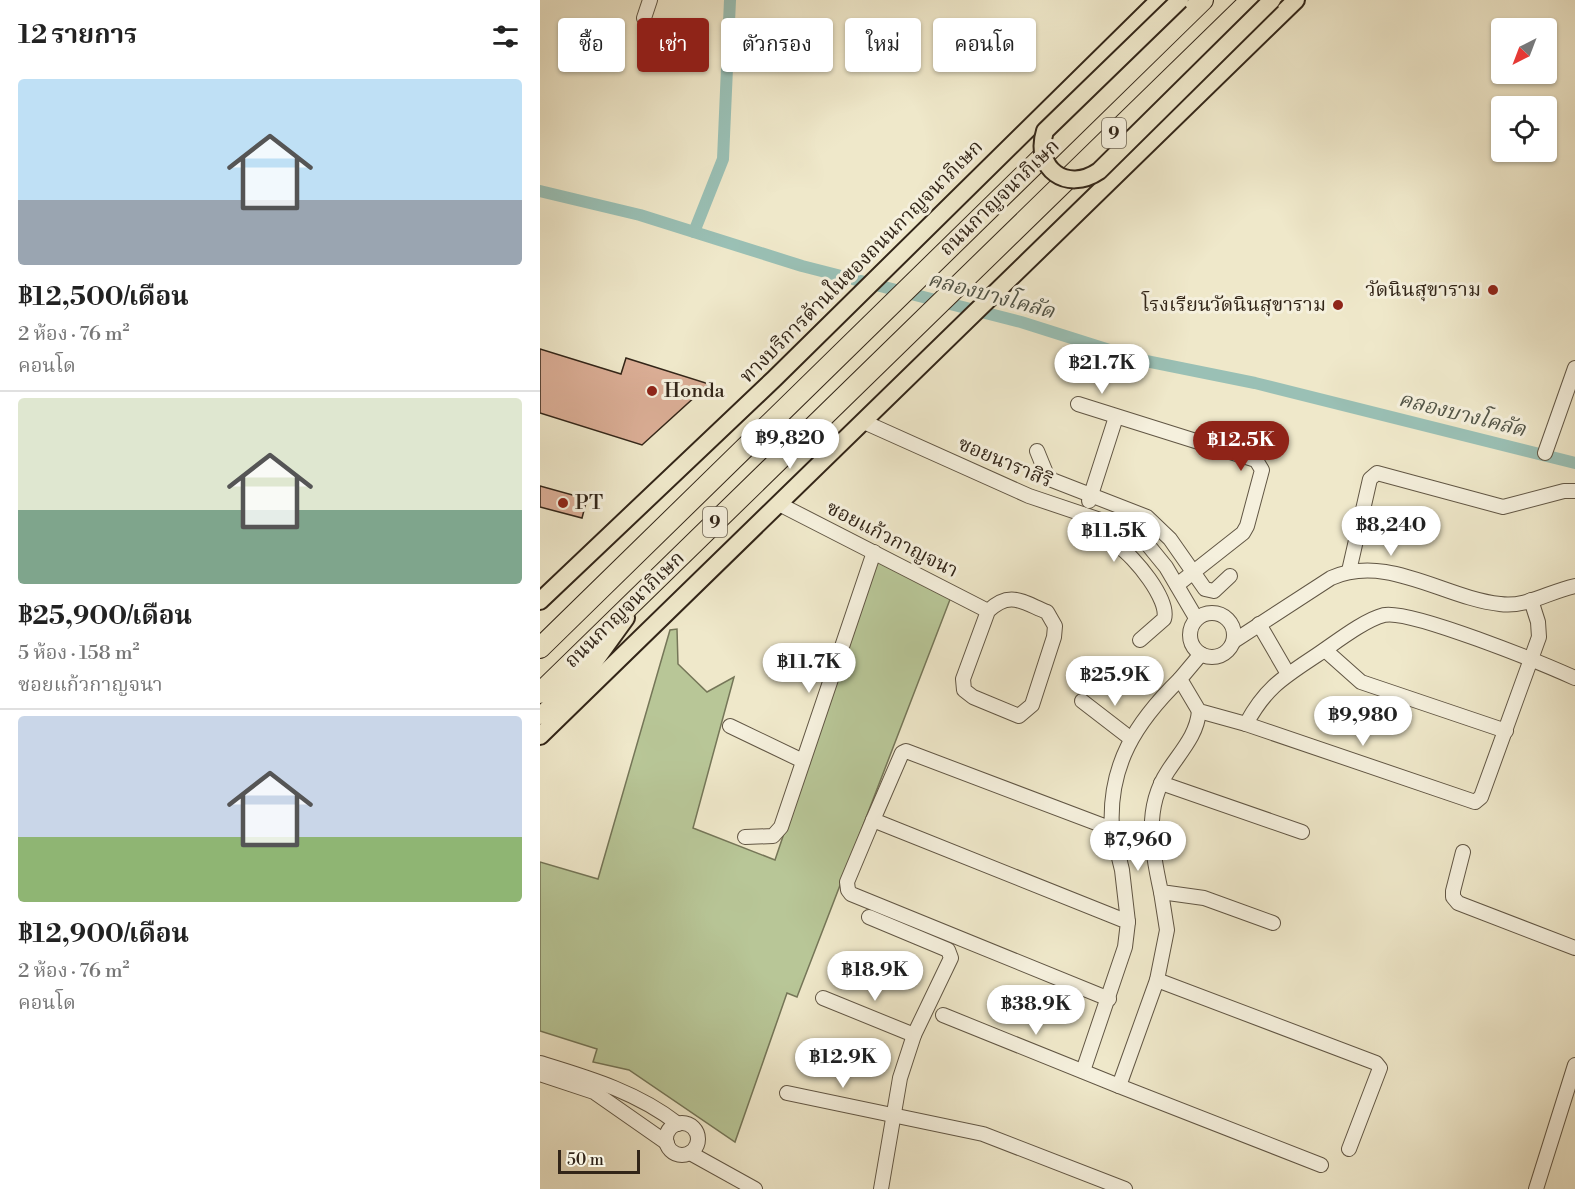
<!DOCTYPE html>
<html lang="th">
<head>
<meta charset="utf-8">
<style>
  body { margin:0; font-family:"Libre Bodoni","Noto Serif Thai",serif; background:#f6f6f6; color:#222; height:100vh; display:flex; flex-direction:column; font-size:22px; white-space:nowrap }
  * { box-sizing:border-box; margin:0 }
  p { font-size:20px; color:#767676 }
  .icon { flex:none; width:33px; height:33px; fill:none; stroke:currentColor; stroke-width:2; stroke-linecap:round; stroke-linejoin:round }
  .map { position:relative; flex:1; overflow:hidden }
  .drawer { display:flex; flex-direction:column; background:#fff; width:540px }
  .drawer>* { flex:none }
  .guide { position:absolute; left:18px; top:18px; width:570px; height:54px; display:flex; gap:12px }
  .needle { width:39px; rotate:222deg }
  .buttons { position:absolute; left:951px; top:18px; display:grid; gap:12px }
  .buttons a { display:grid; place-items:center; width:66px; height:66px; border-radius:6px; background:#fff; box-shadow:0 2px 4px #0004; font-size:30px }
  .scale { position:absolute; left:18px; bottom:15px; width:82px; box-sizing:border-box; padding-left:6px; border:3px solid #322518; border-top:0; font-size:16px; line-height:21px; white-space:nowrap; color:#322518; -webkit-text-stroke:4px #f5f0dd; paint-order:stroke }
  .price { position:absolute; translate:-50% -51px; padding:0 14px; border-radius:21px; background:#fff; color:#222; font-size:20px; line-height:39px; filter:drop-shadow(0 2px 3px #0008) }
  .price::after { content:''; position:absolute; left:50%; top:36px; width:18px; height:14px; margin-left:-9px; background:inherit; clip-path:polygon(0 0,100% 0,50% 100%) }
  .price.selected { background:#8f2418; color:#fff }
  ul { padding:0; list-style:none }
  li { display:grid; align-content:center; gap:12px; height:318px; padding:0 18px }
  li+li { border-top:2px solid #e0e0e0 }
  li span { display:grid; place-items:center; height:186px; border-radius:6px; color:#555 }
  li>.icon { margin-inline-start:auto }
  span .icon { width:108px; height:108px; fill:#fffc; stroke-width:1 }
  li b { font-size:26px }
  h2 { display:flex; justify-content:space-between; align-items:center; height:72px; padding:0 18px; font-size:26px }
  .tag { padding:0 21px; border-radius:6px; background:#fff; box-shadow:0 2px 4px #0004; font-size:21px; line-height:54px }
  .tag.selected { background:#8f2418; color:#fff }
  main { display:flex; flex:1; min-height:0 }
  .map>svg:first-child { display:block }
  .green { fill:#b8c697; stroke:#757658; stroke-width:1.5 }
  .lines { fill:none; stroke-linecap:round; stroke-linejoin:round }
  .canal { stroke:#9ac0b5; stroke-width:12 }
  .building { fill:#dbae96; stroke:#322518; stroke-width:1.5 }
  .minor-casing { stroke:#615644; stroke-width:16 }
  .major-casing { stroke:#322518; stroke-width:20 }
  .highway-casing { stroke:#322518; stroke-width:22 }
  .minor { stroke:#f5f0dd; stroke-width:14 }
  .major { stroke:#efe8ca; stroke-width:16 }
  .highway { stroke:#efe8ca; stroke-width:20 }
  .major-bridge-casing { stroke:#322518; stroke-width:20; stroke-linecap:butt }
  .major-bridge { stroke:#efe8ca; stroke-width:16 }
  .poi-dot { fill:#8f2418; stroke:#f5f0dd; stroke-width:2 }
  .labels { text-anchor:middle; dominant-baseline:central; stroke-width:6; stroke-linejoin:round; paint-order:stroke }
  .shield { fill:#f5f0dd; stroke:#6c6253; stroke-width:1.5 }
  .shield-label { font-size:18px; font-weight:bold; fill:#322518 }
  .street-label { font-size:20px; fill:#322518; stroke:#f5f0dd }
  .poi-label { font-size:20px; fill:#322518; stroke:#f5f0dd; text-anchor:end }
  .water-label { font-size:21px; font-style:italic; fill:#515447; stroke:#f5f0dd }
</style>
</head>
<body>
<main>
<section class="drawer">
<h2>12 รายการ<svg class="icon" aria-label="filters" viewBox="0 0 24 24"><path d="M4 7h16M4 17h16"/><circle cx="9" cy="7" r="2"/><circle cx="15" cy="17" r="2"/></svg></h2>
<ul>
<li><span style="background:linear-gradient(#bfe0f5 65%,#9aa5b1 0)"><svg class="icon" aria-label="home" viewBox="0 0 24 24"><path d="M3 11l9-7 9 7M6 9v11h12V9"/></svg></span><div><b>฿12,500/เดือน</b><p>2 ห้อง · 76 m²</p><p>คอนโด</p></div></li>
<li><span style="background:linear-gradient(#dfe7d0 60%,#7fa58c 0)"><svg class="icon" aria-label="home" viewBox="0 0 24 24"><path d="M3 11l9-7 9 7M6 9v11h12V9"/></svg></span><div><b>฿25,900/เดือน</b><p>5 ห้อง · 158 m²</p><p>ซอยแก้วกาญจนา</p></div></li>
<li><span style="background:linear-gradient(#c9d6e8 65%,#8fb573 0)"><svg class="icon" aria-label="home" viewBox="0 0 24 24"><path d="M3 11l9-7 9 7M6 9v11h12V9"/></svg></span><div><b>฿12,900/เดือน</b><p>2 ห้อง · 76 m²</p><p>คอนโด</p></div></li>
</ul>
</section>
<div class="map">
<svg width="1035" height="1189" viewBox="0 0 1035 1189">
  <rect width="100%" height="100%" fill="#efe8ca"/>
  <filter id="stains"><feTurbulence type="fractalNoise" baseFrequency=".00333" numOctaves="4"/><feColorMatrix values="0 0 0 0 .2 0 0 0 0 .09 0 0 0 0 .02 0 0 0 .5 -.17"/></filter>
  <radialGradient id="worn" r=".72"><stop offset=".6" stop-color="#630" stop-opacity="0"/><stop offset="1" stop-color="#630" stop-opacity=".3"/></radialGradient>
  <path class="green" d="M336,561l75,36 -154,400 -10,-4 -52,149 -106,-72 -36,-8 4,-13 -57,-18v-169l58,17 72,-249 7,-1 1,35 29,28 27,-15 -41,151 82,32z"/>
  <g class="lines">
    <g class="canal">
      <path d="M0,191l100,24 162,51 219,56 120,38 114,23 320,80"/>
      <path d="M154,232l29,-73 7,-159"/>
    </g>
  </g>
  <g class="building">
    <path d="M0,349l81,25 5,-16 83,26 -67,61 -102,-32z"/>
    <path d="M0,486l47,13 -5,19 -42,-11z"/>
  </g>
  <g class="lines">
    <g class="minor-casing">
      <g id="minor">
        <path d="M104,18l6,-18"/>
        <path d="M538,404l178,56 6,10 -15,56 -4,7 -66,52"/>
        <path d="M324,422l165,74 101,34 18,15 18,22 30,51"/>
        <path d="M497,451l9,22 6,7 95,37 23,22 35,50 9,2 16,-15"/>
        <path d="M1005,453l30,-85"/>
        <path d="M549,501l27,-84"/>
        <path d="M239,504l209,107 -25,68 1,11 9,7 46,19 13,-11 22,-68 1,-11 -8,-14c-25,-10 -37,-22 -59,-1"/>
        <path d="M542,514l-4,19c13,3 29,6 40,13 16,10 52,54 46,73l-24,21"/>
        <path d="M809,571l21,-92 7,-6 126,34 61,-16h11"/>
        <circle cx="672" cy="635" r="22"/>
        <path d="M719,624l29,50"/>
        <path d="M694,641l97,-63c56,-25 113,20 169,26 26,4 50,-13 75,-18"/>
        <path d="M785,650l36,32 145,49"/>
        <path d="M661,654l-21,25 19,32 47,13 229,78 6,-5 58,-160 -1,-15 -7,-22"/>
        <path d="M542,701l48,37"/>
        <path d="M659,711c-2,24 -18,40 -31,60 -25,38 -16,80 -7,121l43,6 69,25"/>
        <path d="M706,724c20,-37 38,-47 71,-69 18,-12 47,-35 67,-40 26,-6 160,49 191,63"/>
        <path d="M190,726l73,35"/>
        <path d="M621,783l141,49"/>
        <path d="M333,820l-26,62 1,8 3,4 258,105"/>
        <path d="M572,829l10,41 6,52"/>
        <path d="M205,837l28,-1 8,-9 93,-275"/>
        <path d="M923,852l-10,39v6l5,6 117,45"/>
        <path d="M621,892l6,38 -10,50 219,83 4,5 -31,81"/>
        <path d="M329,917l79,33 3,8 -37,77 -14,43 -19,111"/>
        <path d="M617,980l-38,106 202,79"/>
        <path d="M283,998l91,37"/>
        <path d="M403,1015l176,71"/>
        <path d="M0,1063c49,15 97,29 138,61"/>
        <path d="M543,1071l42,-124 3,-25 -255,-102 29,-67 4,-2 206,78c-4,-64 24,-107 68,-150"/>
        <path d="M0,1074l54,18 73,51"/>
        <path d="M247,1093l196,41 142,55"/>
        <circle cx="142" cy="1139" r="16"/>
        <path d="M150,1153l65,36"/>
        <path d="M996,1189l39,-124"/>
      </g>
    </g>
    <g class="major-casing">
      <g id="major">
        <path d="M0,601l234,-222 385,-379"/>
        <path d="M0,716l52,-51 34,-47"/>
        <path d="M0,736l756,-736"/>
      </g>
    </g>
    <g class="highway-casing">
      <g id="highway">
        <path d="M0,648l663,-648"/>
        <path d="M0,693l711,-693"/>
      </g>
    </g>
    <use href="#minor" class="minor"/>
    <use href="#major" class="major"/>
    <use href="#highway" class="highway"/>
    <g class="major-bridge-casing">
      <path id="major-bridge" d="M640,0l-135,131c-12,38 22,62 54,40l173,-171"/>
    </g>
    <use href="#major-bridge" class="major-bridge"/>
  </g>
  <g class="poi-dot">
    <circle cx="953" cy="290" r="6"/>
    <circle cx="798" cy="305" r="6"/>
    <circle cx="112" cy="391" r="6"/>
    <circle cx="23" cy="503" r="6"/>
  </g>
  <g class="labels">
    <g class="shield">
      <rect x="562" y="118" width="24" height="30" rx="4.5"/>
      <rect x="163" y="507" width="24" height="30" rx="4.5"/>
    </g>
    <g class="shield-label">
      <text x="574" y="133">9</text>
      <text x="175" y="522">9</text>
    </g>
    <g class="street-label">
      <text transform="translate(460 198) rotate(-44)">ถนนกาญจนาภิเษก</text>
      <text transform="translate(322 262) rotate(-45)">ทางบริการด้านในของถนนกาญจนาภิเษก</text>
      <text transform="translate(465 463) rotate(23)">ซอยนาราสิริ</text>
      <text transform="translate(352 540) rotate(27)">ซอยแก้วกาญจนา</text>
      <text transform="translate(85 610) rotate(-44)">ถนนกาญจนาภิเษก</text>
    </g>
    <g class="poi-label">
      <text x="941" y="290">วัดนินสุขาราม</text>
      <text x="786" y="305">โรงเรียนวัดนินสุขาราม</text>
      <text x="124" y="391" text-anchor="start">Honda</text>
      <text x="35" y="503" text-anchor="start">PT</text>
    </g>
    <g class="water-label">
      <text transform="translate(451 296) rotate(15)">คลองบางโคลัด</text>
      <text transform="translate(922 415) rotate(14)">คลองบางโคลัด</text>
    </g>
  </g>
  <rect width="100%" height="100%" filter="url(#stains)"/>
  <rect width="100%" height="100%" fill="url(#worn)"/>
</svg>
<div class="buttons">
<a><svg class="needle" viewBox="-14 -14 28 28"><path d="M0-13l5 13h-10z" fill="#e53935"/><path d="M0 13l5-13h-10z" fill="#767676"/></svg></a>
<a><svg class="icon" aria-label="locate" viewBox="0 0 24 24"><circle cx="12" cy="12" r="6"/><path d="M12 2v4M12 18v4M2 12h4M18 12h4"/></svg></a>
</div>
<div class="scale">50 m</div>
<b class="price" style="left:562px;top:395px">฿21.7K</b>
<b class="price" style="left:250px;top:470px">฿9,820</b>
<b class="price selected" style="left:701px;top:472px">฿12.5K</b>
<b class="price" style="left:851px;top:557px">฿8,240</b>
<b class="price" style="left:574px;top:563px">฿11.5K</b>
<b class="price" style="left:269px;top:694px">฿11.7K</b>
<b class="price" style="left:575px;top:707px">฿25.9K</b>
<b class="price" style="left:823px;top:747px">฿9,980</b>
<b class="price" style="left:598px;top:872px">฿7,960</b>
<b class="price" style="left:335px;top:1002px">฿18.9K</b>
<b class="price" style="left:496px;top:1036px">฿38.9K</b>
<b class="price" style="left:303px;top:1089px">฿12.9K</b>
<div class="guide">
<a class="tag">ซื้อ</a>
<a class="tag selected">เช่า</a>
<a class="tag">ตัวกรอง</a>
<a class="tag">ใหม่</a>
<a class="tag">คอนโด</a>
</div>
</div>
</main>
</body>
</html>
